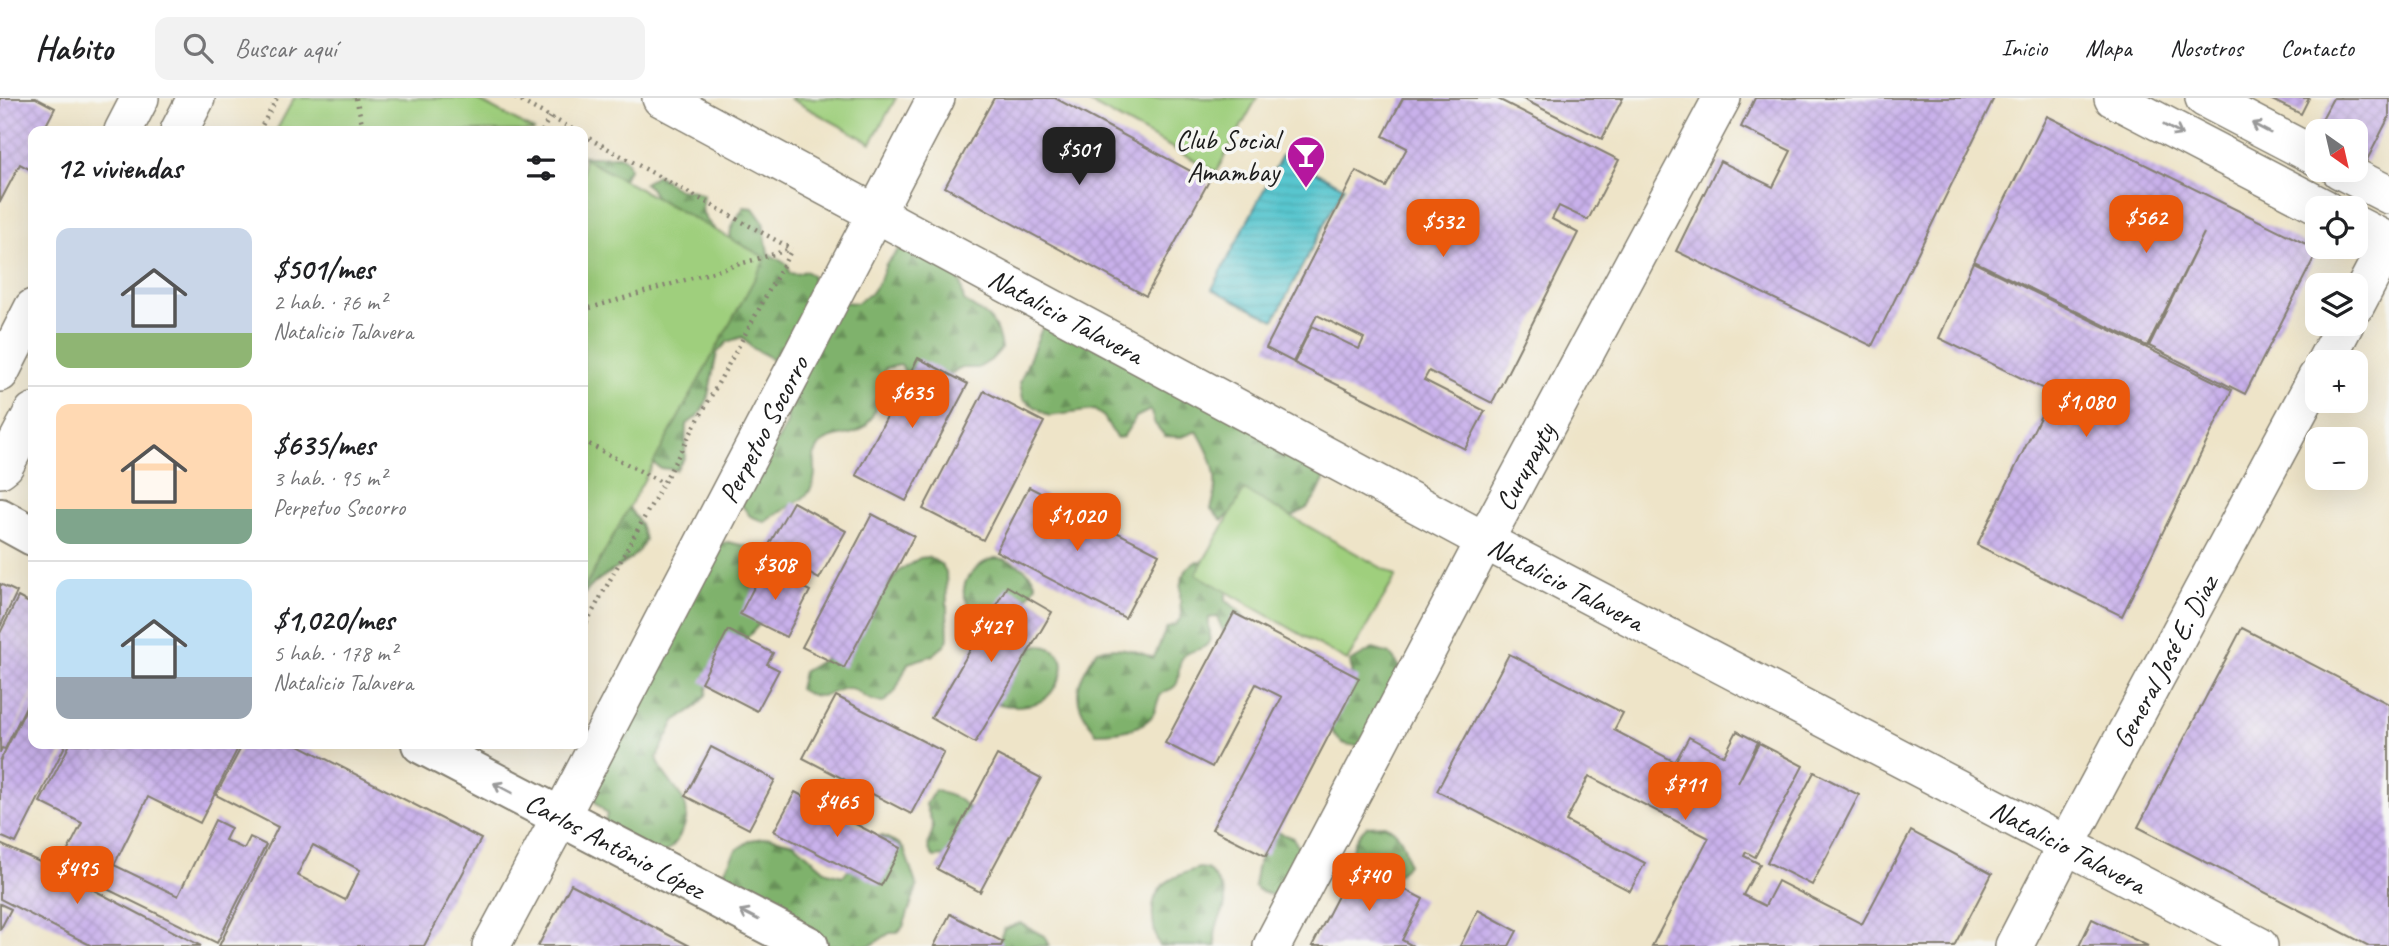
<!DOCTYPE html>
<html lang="es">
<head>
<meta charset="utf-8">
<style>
  body { margin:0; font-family:Caveat,sans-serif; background:#f2f2f2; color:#202124; height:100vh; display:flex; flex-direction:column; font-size:26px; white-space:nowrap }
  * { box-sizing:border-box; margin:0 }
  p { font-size:23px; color:#757577 }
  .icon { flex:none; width:38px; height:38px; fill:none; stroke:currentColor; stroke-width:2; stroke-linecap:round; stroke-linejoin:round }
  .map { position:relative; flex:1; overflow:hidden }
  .details { position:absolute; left:28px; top:28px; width:560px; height:623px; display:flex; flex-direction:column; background:#fff; border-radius:14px; box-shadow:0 7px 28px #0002 }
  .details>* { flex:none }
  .needle { width:46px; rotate:146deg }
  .controls { position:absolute; left:2305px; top:21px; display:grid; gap:14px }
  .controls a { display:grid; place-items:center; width:63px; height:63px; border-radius:14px; background:#fff; box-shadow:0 7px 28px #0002; font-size:35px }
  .price { position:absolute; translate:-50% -60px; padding:0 16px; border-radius:14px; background:#ea580c; color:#fff; font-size:23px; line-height:46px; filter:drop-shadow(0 2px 4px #0008) }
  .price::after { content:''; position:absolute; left:50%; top:42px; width:21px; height:16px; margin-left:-10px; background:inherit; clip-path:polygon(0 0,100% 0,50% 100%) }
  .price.current { background:#222; color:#fff }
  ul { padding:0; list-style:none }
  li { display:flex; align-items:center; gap:21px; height:175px; padding:0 28px }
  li+li { border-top:2px solid #e0e0e0 }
  li span { display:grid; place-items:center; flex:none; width:196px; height:140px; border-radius:14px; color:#555 }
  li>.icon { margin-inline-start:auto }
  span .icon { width:84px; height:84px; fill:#fffc; stroke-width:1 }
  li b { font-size:30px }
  h2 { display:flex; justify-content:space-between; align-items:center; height:84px; padding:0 28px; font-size:30px }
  header { display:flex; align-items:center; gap:42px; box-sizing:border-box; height:98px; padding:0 35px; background:#fff; border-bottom:2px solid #e0e0e0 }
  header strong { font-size:33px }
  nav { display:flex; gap:38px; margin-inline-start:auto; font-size:24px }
  .search { width:490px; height:63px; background:#f2f2f2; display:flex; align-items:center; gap:18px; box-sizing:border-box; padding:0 24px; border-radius:14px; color:#757577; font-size:26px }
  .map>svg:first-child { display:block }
  .forest { fill:url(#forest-firs); stroke:#4e6744; stroke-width:2 }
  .park { fill:#9fcf7d; stroke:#5e764c; stroke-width:2 }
  .water { fill:url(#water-rules); stroke:#3a7176; stroke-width:2 }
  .building { fill:url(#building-cross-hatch); fill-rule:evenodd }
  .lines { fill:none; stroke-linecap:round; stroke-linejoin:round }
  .minor-casing { stroke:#858072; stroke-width:40 }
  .tertiary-casing { stroke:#858072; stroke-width:42 }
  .path { stroke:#858072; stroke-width:4.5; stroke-dasharray:2 5; stroke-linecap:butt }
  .minor { stroke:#fff; stroke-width:37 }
  .tertiary { stroke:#fff; stroke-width:38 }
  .oneway { stroke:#999 }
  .labels { text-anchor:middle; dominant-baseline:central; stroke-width:7; stroke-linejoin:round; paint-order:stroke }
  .poi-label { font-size:28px; fill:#1c1c1c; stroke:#f6f6f2; text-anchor:end }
  .street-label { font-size:28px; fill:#1c1c1c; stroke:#f6f6f2 }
</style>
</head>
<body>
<header>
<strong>Habito</strong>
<div class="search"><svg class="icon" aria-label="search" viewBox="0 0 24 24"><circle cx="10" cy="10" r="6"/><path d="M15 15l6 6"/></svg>Buscar aquí</div>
<nav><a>Inicio</a><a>Mapa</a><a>Nosotros</a><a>Contacto</a></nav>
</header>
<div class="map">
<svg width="2389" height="848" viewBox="0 0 2389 848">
  <defs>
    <pattern id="forest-firs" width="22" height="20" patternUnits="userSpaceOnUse" patternTransform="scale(1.75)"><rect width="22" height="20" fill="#7fb26c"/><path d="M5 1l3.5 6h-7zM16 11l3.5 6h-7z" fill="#679058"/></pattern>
    <pattern id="water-rules" width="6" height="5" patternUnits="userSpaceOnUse" patternTransform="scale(1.75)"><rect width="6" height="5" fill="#59c6cf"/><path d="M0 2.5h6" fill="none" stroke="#4daab1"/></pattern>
    <pattern id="building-cross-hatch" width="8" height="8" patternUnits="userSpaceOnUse" patternTransform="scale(1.75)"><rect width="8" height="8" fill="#c9b1eb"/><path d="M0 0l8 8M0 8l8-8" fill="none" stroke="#ac98c9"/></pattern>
  </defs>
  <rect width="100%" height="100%" fill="#f6f6f2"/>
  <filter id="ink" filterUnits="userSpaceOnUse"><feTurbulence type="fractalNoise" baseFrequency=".0143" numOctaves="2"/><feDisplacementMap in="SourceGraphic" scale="14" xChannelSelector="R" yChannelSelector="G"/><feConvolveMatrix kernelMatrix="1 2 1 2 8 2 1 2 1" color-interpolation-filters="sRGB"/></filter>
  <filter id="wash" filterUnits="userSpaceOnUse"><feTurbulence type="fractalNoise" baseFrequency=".00686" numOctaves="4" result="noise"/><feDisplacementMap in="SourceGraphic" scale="28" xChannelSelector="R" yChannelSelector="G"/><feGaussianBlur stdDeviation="1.57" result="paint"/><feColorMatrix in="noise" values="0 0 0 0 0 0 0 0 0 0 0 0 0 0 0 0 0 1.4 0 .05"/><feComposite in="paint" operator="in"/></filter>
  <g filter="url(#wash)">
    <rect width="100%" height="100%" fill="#eee4c8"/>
    <g class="forest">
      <path d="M583,57l5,2 32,-1 7,5 2,8 -8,13 -38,24z"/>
      <path d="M657,77l21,14 17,2 8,4c0,6 -2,13 0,18 2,10 13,13 16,24l-61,-36 -8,-13 -6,-5z"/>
      <path d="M744,109l9,1 10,14 5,31 20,12 1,8 8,1 8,-3 7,4 3,25 41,3 14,-9 10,-14 6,-16 22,-25 50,31 6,31c24,15 33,18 37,48l-10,11 -13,8h-16l-14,7 -40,3 -7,-13 -15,3c-10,20 -5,39 -19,56 -12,15 -30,8 -44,18 -4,3 -7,10 -9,14 7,46 -19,43 -49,66l-15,-6 -9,-12 46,-80 3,-49 -24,-20 -14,-7 -10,-11 -15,5 -10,11 -10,48 -8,14 -13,10 -1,32 -9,13 -16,-2 -13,-9 -26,37 19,28 5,16c-15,31 -45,29 -62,57v-268l153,-70c-9,-29 -8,-27 8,-52z"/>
      <path d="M1045,223l280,143 -1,16 -7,15 -10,13 -14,8 -59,-5 -12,9 -11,-11c10,-30 2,-51 -14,-78l-15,6 -17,-1 -10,-12 -5,-14 -14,7 -13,20 -7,1 -12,-21 -10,-7 -45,6 -26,-17 -3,-17z"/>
      <path d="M728,444l18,4 14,9 5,6 6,16 -6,41 -56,61 -3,16 -11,13 -20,13 -18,36c7,30 42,40 25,74 -7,14 -12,20 -26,27l-51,-36 2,-8 -17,-18 55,-100 2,-16 65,-135z"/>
      <path d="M929,459l13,8 4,7 2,67 -4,7 -13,10 -23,7 -13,29 -12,11c-5,-1 -11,-2 -16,-5 -5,-2 -9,-7 -14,-9 -18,-5 -26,18 -54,0l4,-17 28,-17 68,-84 21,-13z"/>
      <path d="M995,460c15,0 36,11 41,26 -6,14 -28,33 -44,35 -6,0 -11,-2 -17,-4 -4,-6 -9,-13 -11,-20 -3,-17 16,-33 31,-37z"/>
      <path d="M1197,463l18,2 11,13v24l13,11 9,13 -21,16 -10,-23 -8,1c-1,7 1,10 1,17 1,17 -19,12 -27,22 -7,9 -2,17 -6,26 -3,8 -12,6 -17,13 -4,6 -3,14 -8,20 -12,15 -39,17 -56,17 -27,-36 -21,-47 1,-83 19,-4 38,-1 56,8 6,-9 8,-20 14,-30l8,-3 6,-7c0,-21 -7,-44 16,-57z"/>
      <path d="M1040,547c7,2 16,4 20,11 9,12 -6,37 -17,44 -11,7 -34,7 -44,4l-6,-15 31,-41z"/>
      <path d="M1373,551l17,5 10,13 -32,79c-23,-1 -27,1 -39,-20 8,-17 28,-45 21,-64z"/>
      <path d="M935,692l24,9 11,10 -25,47 -11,1c-11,-12 -3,-16 -1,-29 0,-7 -6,-16 -7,-24z"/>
      <path d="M1384,727c18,7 21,22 24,39 -12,15 -24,18 -42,23 -17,-22 -22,-40 1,-61z"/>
      <path d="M1277,734l16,6 9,14 -19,47 -23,-8 -6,-5 3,-18 5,-16z"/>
      <path d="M882,738l16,7 6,6 13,38 -14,40 -6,6h-7l-20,13h-73l-76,-65 2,-8 13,-23 15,-10 18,-3 25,6 33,29 16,4 31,-39z"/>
      <path d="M1199,770l8,1c39,41 2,42 9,77h-56c-5,-8 -6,-17 -7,-27 -3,-34 18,-42 46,-51z"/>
      <path d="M1020,825l24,13 5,10h-52l7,-17z"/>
    </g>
    <g class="park">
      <path d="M294,0h180l61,33h-259z"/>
      <path d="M789,0h107l-25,45z"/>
      <path d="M1081,0h176l-41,74z"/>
      <path d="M583,60l183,100 -183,333z"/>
      <path d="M1244,392l152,86 -49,85 -151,-87z"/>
    </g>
    <path class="water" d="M1282,57l62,32 -70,133 -62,-31z"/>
    <g id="blocks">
      <g class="building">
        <path d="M0,0h36l19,10 -12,23h-10v34l-2,5 -11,-6 -20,38z"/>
        <path d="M994,0h61l154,83 -63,115 -201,-109z"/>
        <path d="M1403,0h93l123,62 -31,60 -29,-14 -7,13 26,14 -86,170 -63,-32 -5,9 61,31 -20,38 -171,-86 18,-37 47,23 5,-11 -47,-23 -24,47 -27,-14 90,-177 30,16 21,-39 -24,-12z"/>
        <path d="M1521,0h102l-21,41z"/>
        <path d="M1755,0h239l-122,248 -196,-95 44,-90 53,26 18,-36 -50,-24z"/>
        <path d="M2268,0h41l-8,16z"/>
        <path d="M2333,0h56v19l-23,45 -10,-5v-26h-39v7l-4,-2z"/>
        <path d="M2047,18l271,134 -73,144 -96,-48 55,-113 -57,113 -173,-85z"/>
        <path d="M1973,164l259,128 -110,226 -145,-71 75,-152 -113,-55z"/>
        <path d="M918,260l50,26 -62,117 -50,-26z"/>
        <path d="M984,293l60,31 -61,118 -60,-31z"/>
        <path d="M1029,389l130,67 -34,64 -129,-67z"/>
        <path d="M793,404l53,29 -27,48 -53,-29z"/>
        <path d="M872,416l42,22 -70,132 -42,-21z"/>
        <path d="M764,470l46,23 -24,46 -46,-23z"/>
        <path d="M0,486l17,8 -17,35z"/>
        <path d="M1007,488l45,26 -77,131 -44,-25z"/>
        <path d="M18,499l15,8v87l-28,57 -3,-1 -2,5v-120z"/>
        <path d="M1234,515l125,65 -93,178 -54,-27 70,-132 -26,-13 -44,83 -47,-24z"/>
        <path d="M2242,530l147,76v242h-20l-231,-119z"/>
        <path d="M728,532l45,23 -6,11 12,6 -22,41 -56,-29z"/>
        <path d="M1509,556l114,59 -9,17 61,32 14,-25 35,19 13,-25 21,11 -20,41 21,-40 44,23 -48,91 -9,-5 -2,4 16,8 -17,31 22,11 13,-25 84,43 49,-93 81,43 -38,72h-302l57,-108 -120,-62 -23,45 79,42 -15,28 -193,-100z"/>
        <path d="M33,597v49h33l-50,99 -16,-7v-75z"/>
        <path d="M836,598l108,56 -33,62 -108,-56z"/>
        <path d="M70,646h170l-40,79 -52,-26 -34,68 64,31 37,-76 16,8 -6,12 19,9 6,-12 16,8 -49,98 -157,-77 22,-43 -42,-21z"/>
        <path d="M243,646h54l184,95 -57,107h-205l59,-119 -62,-32zM313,747l47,25 -15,30 -48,-25z"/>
        <path d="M711,649l64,33 -26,49 -64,-33z"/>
        <path d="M997,657l44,23 -61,114 -43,-23z"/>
        <path d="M1814,674l45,23 -47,90 -45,-23z"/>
        <path d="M795,694l106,56 -20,38 -107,-55z"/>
        <path d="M0,746l42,19 159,83h-109l-92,-47z"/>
        <path d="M1355,765l68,36 -21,41 11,6h-101z"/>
        <path d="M571,786l119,62h-152z"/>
        <path d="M0,806l11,5 -11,21z"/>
        <path d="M1478,812l39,21 -8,15h-49z"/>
        <path d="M950,816l53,28 -2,4h-67z"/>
        <path d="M2092,821l56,27h-69z"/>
      </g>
    </g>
  </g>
  <g filter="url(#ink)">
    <use href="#blocks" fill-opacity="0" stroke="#858072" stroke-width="2"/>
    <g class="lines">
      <g class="minor-casing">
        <g id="minor">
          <path id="s1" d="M661,0l826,444 772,404"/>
          <path d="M2113,0l211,110"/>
          <path d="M2204,0l113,59"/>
          <path d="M123,33l17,-33"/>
          <path d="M179,33l17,-33"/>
          <path d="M2340,72l49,25"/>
          <path d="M2356,127l33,17"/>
          <path d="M2356,207l33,-63"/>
          <path d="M2325,264l20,-38"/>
          <path d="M0,275l33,-65"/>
          <path d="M0,371l5,-4 28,-53"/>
          <path id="s2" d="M491,848l69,-128 376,-720"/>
          <path id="s3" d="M1272,848l213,-406 237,-442"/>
          <path id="s4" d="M2014,848l52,-101 251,-468"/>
        </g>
      </g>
      <g class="tertiary-casing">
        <g id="tertiary">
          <path d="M0,420l33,18"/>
          <path id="s5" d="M421,646l388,202"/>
        </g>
      </g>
      <g class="path">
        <path d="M356,0l8,33"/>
        <path d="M515,0l61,33"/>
        <path d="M259,33l18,-33"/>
        <path d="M542,33l8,-14"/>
        <path d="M583,37l209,114"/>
        <path d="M583,212l208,-61"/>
        <path d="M583,343l80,42"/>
        <path d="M583,531l209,-380"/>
      </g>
      <use href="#minor" class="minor"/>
      <use href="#tertiary" class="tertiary"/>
    </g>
    <defs><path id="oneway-shaft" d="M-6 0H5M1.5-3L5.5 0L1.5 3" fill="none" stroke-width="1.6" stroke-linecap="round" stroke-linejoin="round" transform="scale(1.75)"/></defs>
    <g class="oneway">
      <use href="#oneway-shaft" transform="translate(2261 30) rotate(-152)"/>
      <use href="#oneway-shaft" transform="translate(2173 32) rotate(28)"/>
      <use href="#oneway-shaft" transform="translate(503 690) rotate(-152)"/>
      <use href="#oneway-shaft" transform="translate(749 817) rotate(-153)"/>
    </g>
  </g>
  <defs>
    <g id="bar-pin" transform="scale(2.0125)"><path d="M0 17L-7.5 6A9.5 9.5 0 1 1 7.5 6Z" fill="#b5179e" stroke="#f6f6f2"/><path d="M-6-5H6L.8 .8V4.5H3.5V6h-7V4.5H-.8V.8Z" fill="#fff"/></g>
  </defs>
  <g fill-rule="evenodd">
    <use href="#bar-pin" x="1306" y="57"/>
  </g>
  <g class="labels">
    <g class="poi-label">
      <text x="1279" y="41">Club Social<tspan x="1279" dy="32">Amambay</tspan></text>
    </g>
    <g class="street-label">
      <text stroke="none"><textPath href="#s1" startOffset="460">Natalicio Talavera</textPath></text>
      <text stroke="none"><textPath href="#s2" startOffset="584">Perpetuo Socorro</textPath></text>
      <text stroke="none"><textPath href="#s3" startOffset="542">Curupayty</textPath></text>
      <text stroke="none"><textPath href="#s1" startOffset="1027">Natalicio Talavera</textPath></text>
      <text stroke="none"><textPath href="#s4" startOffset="322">General José E. Diaz</textPath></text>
      <text stroke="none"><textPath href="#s5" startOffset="219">Carlos Antônio López</textPath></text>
      <text stroke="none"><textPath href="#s1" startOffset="1594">Natalicio Talavera</textPath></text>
    </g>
  </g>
</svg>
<div class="controls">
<a><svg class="needle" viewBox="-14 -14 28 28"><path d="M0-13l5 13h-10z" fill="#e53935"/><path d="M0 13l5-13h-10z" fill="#757577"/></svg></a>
<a><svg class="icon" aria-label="locate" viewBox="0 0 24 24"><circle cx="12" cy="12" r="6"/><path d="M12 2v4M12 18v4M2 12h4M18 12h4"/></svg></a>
<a><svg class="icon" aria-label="layers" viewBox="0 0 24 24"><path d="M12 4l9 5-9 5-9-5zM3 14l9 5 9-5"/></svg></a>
<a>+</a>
<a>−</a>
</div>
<b class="price current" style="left:1079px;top:89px">$501</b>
<b class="price" style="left:2146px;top:157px">$562</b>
<b class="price" style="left:1443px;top:161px">$532</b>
<b class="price" style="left:912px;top:332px">$635</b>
<b class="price" style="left:2086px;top:341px">$1,080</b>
<b class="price" style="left:1077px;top:455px">$1,020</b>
<b class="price" style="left:775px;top:504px">$308</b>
<b class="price" style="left:991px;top:566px">$429</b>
<b class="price" style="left:1685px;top:724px">$711</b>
<b class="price" style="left:837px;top:741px">$465</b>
<b class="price" style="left:77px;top:808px">$495</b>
<b class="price" style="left:1369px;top:815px">$740</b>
<section class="details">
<h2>12 viviendas<svg class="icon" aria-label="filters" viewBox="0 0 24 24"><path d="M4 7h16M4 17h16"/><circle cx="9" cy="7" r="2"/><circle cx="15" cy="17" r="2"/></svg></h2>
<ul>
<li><span style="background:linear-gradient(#c9d6e8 75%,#8fb573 0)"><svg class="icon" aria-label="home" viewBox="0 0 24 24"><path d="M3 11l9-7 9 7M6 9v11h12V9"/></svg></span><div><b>$501/mes</b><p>2 hab. · 76 m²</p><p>Natalicio Talavera</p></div></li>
<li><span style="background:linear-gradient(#ffd9b3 75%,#7fa58c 0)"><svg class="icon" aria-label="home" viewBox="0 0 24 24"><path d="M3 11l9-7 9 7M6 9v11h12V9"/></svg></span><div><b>$635/mes</b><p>3 hab. · 95 m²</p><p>Perpetuo Socorro</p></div></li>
<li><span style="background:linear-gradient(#bfe0f5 70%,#9aa5b1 0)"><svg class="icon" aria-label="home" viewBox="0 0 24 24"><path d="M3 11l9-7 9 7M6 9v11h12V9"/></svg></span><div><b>$1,020/mes</b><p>5 hab. · 178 m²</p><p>Natalicio Talavera</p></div></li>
</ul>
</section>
</div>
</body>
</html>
